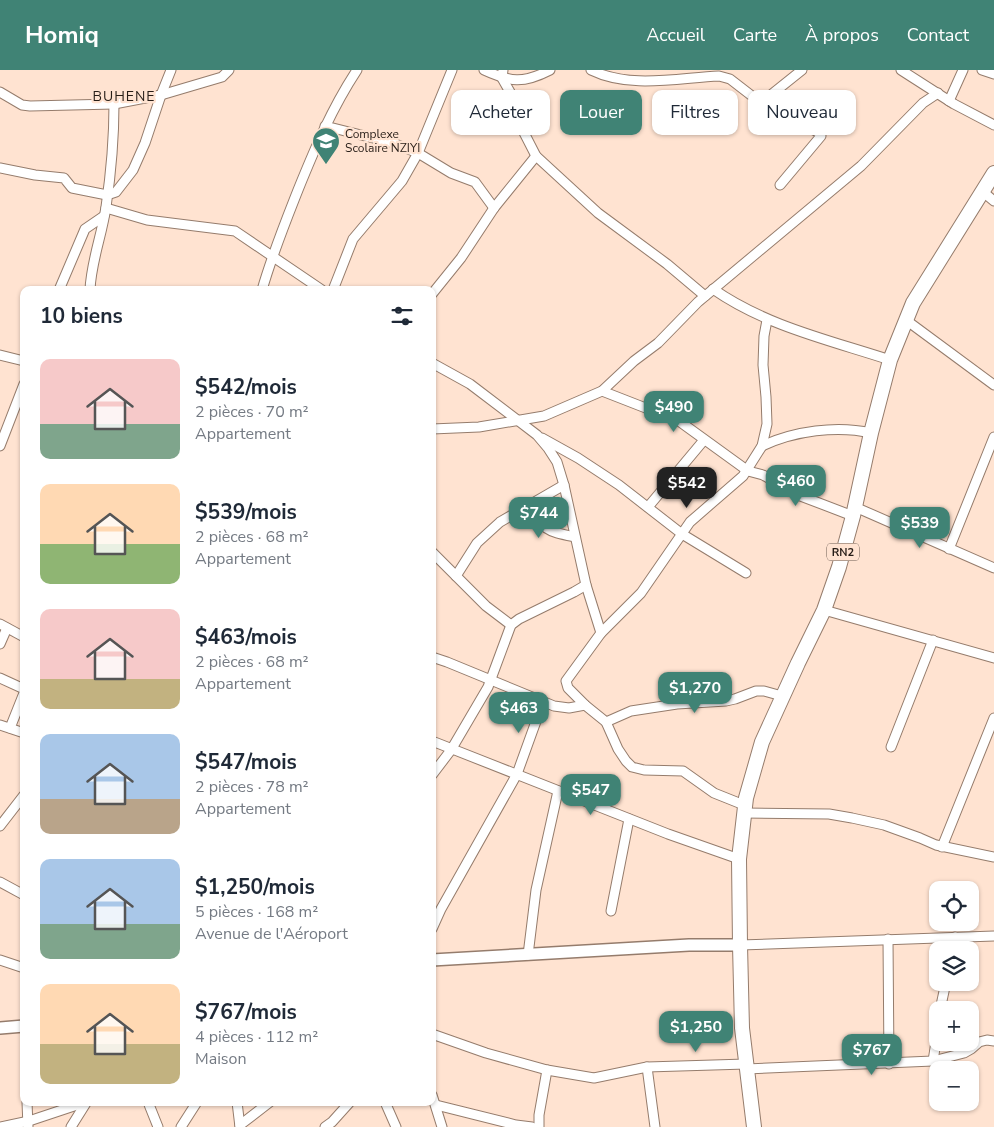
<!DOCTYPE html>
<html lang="fr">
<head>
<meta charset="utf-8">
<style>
  body { margin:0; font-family:"Nunito Sans",sans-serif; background:#f6f6f7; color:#1f2937; height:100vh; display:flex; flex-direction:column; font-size:19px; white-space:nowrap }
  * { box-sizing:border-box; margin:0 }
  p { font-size:16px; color:#747a83 }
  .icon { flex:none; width:28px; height:28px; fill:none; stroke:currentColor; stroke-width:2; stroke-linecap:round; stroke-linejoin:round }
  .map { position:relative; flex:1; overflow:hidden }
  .side { position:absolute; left:20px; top:216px; width:416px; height:820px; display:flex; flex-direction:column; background:#fff; border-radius:10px; box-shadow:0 1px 4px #0004 }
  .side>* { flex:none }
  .hud { position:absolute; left:451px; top:20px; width:468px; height:45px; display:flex; gap:10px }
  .fabs { position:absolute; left:929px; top:811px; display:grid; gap:10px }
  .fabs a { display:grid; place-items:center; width:50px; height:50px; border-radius:10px; background:#fff; box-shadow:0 1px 4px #0004; font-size:25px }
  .price { position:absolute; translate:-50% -42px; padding:0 11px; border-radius:10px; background:#408375; color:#fff; font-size:16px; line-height:32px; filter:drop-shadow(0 1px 2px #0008) }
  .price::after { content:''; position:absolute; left:50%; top:30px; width:15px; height:11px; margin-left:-8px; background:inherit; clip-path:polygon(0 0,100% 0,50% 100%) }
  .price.current { background:#222; color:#fff }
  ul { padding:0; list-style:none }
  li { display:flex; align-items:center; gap:15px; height:125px; padding:0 20px }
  li span { display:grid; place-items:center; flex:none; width:140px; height:100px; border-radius:10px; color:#555 }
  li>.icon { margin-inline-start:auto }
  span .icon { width:60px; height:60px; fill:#fffc; stroke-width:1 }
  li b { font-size:21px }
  h2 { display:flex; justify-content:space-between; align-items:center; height:60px; padding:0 20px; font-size:21px }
  .pill { padding:0 18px; border-radius:10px; background:#fff; box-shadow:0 1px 4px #0004; font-size:18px; line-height:45px }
  .pill.current { background:#408375; color:#fff }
  header { display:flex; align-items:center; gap:30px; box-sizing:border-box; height:70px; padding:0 25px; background:#408375; color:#fff }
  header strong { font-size:24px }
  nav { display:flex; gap:28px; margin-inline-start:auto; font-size:18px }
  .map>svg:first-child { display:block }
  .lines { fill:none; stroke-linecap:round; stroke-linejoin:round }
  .minor-casing { stroke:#957c6c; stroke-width:11 }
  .major-casing { stroke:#957c6c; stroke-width:14 }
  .highway-casing { stroke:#957c6c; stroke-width:16 }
  .minor { stroke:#fff; stroke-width:9 }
  .major { stroke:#fff; stroke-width:11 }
  .highway { stroke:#fff; stroke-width:14 }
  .labels { text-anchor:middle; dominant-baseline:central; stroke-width:4.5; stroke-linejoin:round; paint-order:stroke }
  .shield { fill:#ffe3d1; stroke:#68584f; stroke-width:1 }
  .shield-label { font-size:11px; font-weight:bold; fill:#271d17 }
  .poi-label { font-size:12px; fill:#271d17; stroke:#ffe3d1; text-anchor:start }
  .neighbourhood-label { font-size:14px; letter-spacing:1px; fill:#271d17; stroke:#ffe3d1 }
</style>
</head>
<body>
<header>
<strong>Homiq</strong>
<nav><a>Accueil</a><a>Carte</a><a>À propos</a><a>Contact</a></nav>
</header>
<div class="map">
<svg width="994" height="1057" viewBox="0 0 994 1057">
  <rect width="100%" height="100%" fill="#ffe3d1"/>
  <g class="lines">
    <g class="minor-casing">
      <g id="minor">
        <path d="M484,0c26,12 39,14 66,0"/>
        <path d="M503,0l-1,8 8,14 7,27 19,37 62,57 69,51 38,32"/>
        <path d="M591,0c39,19 86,8 128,6l11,3 22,17 28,18 40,19 1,3 -41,49"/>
        <path d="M901,0l53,34 40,21"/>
        <path d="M982,0l12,4"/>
        <path d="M0,22l22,13 8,1 84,-2 47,-9 61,-18 7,-7"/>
        <path d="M949,31l14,-31"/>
        <path d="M762,32l40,-32"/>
        <path d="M325,56l68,17 25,10 33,20 24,9 19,26"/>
        <path d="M0,98l35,7 29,3 8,10 35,7 9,-3 17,-22 12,-27 16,-48 10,-25"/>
        <path d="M982,121l12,10"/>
        <path d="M106,138l41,12 88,11 87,59"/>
        <path d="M713,219c53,37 116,51 177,71"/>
        <path d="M59,220l26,-61 19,-13"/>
        <path d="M90,220c1,-28 12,-55 16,-83 5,-34 8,-69 8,-103"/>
        <path d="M262,220c10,-35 23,-67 36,-100 17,-42 34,-82 59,-120"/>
        <path d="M333,220l20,-51 49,-58 16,-28 34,-83"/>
        <path d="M432,224l29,-36 33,-50 42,-52"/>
        <path d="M906,250l88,65"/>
        <path d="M0,285l24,6"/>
        <path d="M432,293l38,21 67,51 11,13 9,14 7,23 22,100 15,48"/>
        <path d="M602,321l77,30 69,50 15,4 35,20 55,21"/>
        <path d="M432,359l47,-2 65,-11 58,-25 32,-30 24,-18 40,-41 163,-136 62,-63 15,-10"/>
        <path d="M542,368l36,20 41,27 63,49 64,39"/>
        <path d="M0,376l24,-62"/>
        <path d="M762,376c32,-15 75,-21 109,-13"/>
        <path d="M529,434c15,27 17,27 46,33"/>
        <path d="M648,437l56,-67"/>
        <path d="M855,437l139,61"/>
        <path d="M949,479l45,-112"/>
        <path d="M432,482l54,54 25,19"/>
        <path d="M456,506l21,-33 23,-21 64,-37"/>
        <path d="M824,540l170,48"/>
        <path d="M0,554l24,13"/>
        <path d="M0,574l7,-16"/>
        <path d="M432,587l15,5 107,44 15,2 16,-3"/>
        <path d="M0,608l24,11"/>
        <path d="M606,652l25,-11 46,-7 49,-3 9,-2 21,-8h8l18,5"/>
        <path d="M0,655l24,8"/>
        <path d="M10,658l14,-35"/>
        <path d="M432,671l236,93 71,25"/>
        <path d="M891,677l42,-107"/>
        <path d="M432,705l19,-25 37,-63 23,-62 8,-6 55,-27 12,-7"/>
        <path d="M744,735l-30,-12 -31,-22 -39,-1 -12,-3 -6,-6 -8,-12 -12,-27 -21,-17 -17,-17 -2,-7 35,-48 40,-40 49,-71 53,-46 19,-30 5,-22 -1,-27 -3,-32 1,-29 3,-16"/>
        <path d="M743,743l86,1 23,4 32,7 36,13 16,7 58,12"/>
        <path d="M0,756l24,-31"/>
        <path d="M942,777l52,-129"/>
        <path d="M0,812l24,13"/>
        <path d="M611,841l18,-92"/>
        <path d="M432,859l9,-20 76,-135 26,-72"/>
        <path d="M888,869l1,125"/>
        <path d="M740,875l254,-9"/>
        <path d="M952,880l3,-13"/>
        <path d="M528,885l8,-65 22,-99"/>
        <path d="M0,890l24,8"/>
        <path d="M940,940l6,-28"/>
        <path d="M432,964l54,19 61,17 47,8 53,-11 99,-3"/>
        <path d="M933,991l5,-32"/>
        <path d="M647,997l8,60"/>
        <path d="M746,999l187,-8 31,-8 7,-4 8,-7 8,-2 7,1"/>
        <path d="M432,1025l10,32"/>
        <path d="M27,1032l1,25"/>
        <path d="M148,1032l10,25"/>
        <path d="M237,1032l3,25"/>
        <path d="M385,1032l11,25"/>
        <path d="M436,1035l80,20 16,2"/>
        <path d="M240,1055l30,-23"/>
        <path d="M0,1057l29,-6 57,-19"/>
        <path d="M71,1057l15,-24"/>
        <path d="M181,1057l16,-25"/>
        <path d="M325,1057l7,-5 18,-20"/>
        <path d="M539,1057v-12l8,-45"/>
      </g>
    </g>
    <g class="major-casing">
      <g id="major">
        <path d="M432,890l257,-15h51"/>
        <path d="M0,958l24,-2"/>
      </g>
    </g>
    <g class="highway-casing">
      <path id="highway" d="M754,1057l-12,-99 -2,-83 -1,-86 7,-61 16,-56 36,-79 26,-53 15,-43 14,-51 18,-83 19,-73 23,-57 81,-130"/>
    </g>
    <use href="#minor" class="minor"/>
    <use href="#major" class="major"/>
    <use href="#highway" class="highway"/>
  </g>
  <defs>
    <g id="school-pin" transform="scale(1.4375)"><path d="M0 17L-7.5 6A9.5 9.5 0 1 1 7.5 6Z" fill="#408375" stroke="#ffe3d1"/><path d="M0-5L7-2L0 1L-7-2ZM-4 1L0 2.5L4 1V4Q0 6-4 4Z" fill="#fff"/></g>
  </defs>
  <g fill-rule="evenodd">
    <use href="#school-pin" x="326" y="71"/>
  </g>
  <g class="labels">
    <rect class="shield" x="827" y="473.5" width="32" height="17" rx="4"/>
    <g class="shield-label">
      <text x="843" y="482">RN2</text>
    </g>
    <g class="poi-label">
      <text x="345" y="64">Complexe<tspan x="345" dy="14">Scolaire NZIYI</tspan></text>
    </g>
    <g class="neighbourhood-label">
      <text x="124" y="26">BUHENE</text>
    </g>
  </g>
</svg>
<div class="fabs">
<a><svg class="icon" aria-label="locate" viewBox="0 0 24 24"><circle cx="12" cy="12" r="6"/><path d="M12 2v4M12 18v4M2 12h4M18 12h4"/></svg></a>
<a><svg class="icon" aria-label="layers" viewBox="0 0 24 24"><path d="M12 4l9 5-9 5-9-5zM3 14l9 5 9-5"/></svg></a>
<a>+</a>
<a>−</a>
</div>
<b class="price" style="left:674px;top:363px">$490</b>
<b class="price" style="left:796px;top:437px">$460</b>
<b class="price current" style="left:687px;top:439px">$542</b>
<b class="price" style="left:539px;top:469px">$744</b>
<b class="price" style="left:920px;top:479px">$539</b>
<b class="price" style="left:695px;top:644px">$1,270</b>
<b class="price" style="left:519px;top:664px">$463</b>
<b class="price" style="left:591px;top:746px">$547</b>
<b class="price" style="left:696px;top:983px">$1,250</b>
<b class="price" style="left:872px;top:1006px">$767</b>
<div class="hud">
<a class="pill">Acheter</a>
<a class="pill current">Louer</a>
<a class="pill">Filtres</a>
<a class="pill">Nouveau</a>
</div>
<section class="side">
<h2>10 biens<svg class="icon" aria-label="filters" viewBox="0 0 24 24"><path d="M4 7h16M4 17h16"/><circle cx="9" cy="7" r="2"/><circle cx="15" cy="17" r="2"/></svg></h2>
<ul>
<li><span style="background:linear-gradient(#f6c9c9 65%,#7fa58c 0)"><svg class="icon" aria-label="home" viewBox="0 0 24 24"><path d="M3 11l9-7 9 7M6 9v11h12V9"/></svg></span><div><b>$542/mois</b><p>2 pièces · 70 m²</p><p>Appartement</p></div></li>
<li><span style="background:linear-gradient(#ffd9b3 60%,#8fb573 0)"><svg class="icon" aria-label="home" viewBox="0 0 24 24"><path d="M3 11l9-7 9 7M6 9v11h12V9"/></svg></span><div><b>$539/mois</b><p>2 pièces · 68 m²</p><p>Appartement</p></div></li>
<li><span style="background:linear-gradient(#f6c9c9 70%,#c2b280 0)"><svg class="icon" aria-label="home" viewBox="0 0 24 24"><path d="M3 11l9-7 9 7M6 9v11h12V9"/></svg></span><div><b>$463/mois</b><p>2 pièces · 68 m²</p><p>Appartement</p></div></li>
<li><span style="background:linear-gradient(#a9c7e8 65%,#b9a48a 0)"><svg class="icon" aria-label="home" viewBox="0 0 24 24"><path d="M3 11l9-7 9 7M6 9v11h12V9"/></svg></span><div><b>$547/mois</b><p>2 pièces · 78 m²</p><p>Appartement</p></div></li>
<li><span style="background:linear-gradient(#a9c7e8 65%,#7fa58c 0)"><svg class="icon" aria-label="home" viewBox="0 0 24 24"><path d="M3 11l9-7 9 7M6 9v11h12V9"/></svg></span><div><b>$1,250/mois</b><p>5 pièces · 168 m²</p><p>Avenue de l'Aéroport</p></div></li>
<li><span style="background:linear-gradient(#ffd9b3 60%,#c2b280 0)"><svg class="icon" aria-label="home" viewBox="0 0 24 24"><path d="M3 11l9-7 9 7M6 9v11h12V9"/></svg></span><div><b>$767/mois</b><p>4 pièces · 112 m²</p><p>Maison</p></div></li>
</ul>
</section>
</div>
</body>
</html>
